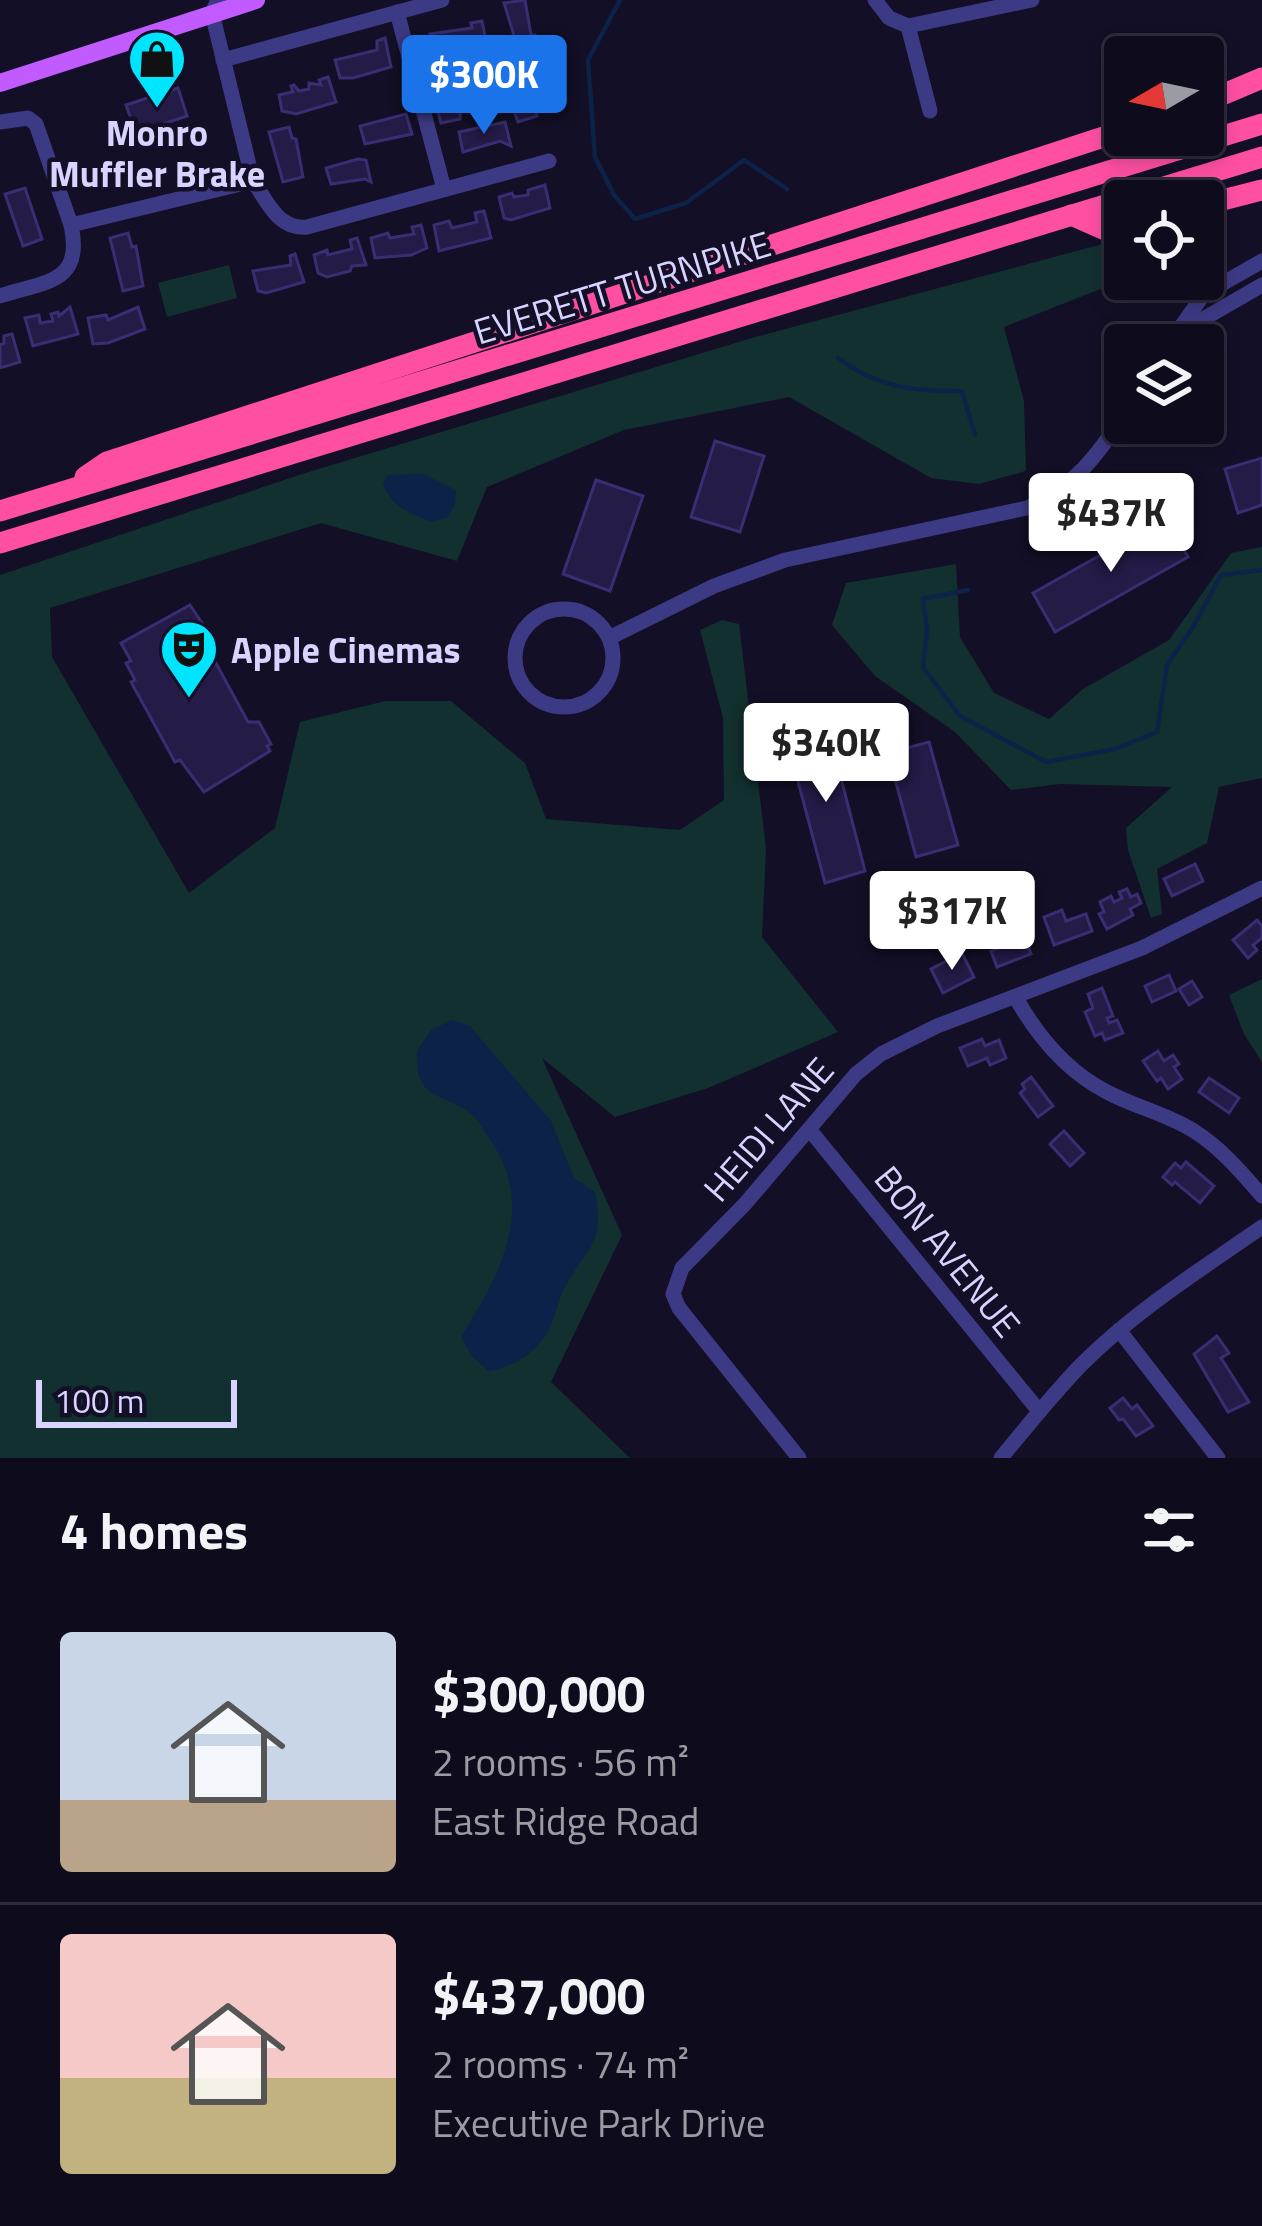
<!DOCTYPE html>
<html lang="en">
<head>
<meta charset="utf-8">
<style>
  body { margin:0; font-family:"Titillium Web",sans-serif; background:#1c1929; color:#f1f3f6; height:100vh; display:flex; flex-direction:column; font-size:45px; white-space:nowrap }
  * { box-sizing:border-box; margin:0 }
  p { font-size:39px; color:#9b9ba3 }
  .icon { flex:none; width:66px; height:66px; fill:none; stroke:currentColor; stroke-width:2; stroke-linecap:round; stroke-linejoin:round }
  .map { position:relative; height:1458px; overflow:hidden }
  .details { display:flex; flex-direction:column; background:#0e0b1c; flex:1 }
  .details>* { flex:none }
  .needle { width:78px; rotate:261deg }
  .buttons { position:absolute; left:1104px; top:36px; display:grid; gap:24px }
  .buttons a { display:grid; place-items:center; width:120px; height:120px; border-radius:12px; background:#0e0b1c; box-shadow:0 6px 18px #0003,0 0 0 3px #2e2b3b; font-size:60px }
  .scale { position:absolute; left:36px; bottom:30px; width:201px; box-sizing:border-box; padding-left:12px; border:6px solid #d9d4ff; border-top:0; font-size:33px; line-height:42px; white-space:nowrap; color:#d9d4ff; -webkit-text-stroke:9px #130f26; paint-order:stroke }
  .price { position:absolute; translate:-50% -102px; padding:0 27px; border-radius:12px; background:#fff; color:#222; font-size:39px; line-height:78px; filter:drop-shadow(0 3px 6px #0008) }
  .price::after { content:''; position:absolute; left:50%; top:72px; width:36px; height:27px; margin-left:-18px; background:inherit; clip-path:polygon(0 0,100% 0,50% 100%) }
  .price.on { background:#1a73e8; color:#fff }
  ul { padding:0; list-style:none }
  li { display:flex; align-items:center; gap:36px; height:300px; padding:0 60px }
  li+li { border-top:3px solid #2e2b3b }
  li span { display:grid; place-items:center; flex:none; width:336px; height:240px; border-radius:12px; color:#555 }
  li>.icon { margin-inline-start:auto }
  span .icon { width:144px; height:144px; fill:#fffc; stroke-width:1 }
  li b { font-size:51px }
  h2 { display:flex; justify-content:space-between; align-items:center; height:144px; padding:0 60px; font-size:51px }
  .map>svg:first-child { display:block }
  .green { fill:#12302f }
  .water { fill:#0c2248 }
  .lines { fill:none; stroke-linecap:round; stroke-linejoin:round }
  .stream { stroke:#0c2248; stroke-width:4.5 }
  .building { fill:#241b47; stroke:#3b2d73; stroke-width:3 }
  .minor { stroke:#3d3a85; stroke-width:15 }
  .major { stroke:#c25bff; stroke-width:18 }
  .highway { stroke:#ff4fa3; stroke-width:21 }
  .labels { text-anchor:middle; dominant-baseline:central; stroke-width:9; stroke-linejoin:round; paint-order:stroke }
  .poi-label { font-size:36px; font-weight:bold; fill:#d9d4ff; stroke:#130f26 }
  .street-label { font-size:36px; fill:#d9d4ff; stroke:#130f26 }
</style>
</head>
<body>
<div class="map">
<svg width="1262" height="1458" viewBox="0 0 1262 1458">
  <rect width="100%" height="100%" fill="#130f26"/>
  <g class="green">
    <path d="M1125,238l1,41 -122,48 20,74 2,70 -47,13 -48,-6 -142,-81 -165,33 -137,57 -30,74 -136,-38 -271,85 2,49 137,236 86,-65 25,-106 85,-21h66l74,62 21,56 134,11 44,-30 -1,-82 -23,-88 22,-10 17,4 27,224 -4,89 76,95 -130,56 -93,29 -73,-59 80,177 -71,147 79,76h-630v-883l302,-101 450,-136z"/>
    <path d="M229,265l8,33 -70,19 -9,-34z"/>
    <path d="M1262,547v231l-43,9 -12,56 -50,26 5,45 -11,4 -23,-68 -2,-22 46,-41 -112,-3 -49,6 -56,-58 -80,-56 -43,-51 14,-42 110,-19 4,73 34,56 55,26 34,-30 86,-49 62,-87z"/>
    <path d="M1262,979v83l-18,-28 -15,-39z"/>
  </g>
  <g class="water">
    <path d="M424,474l32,16 -1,15 -7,12 -16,5c-22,-9 -40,-14 -49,-38l4,-9z"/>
    <path d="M452,1020l18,6 81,95 23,57 21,14c10,53 -7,53 -30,95 -8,14 -9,31 -17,44 -11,22 -38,38 -60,40l-17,-16 -10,-18c39,-64 77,-129 28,-199 -5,-7 -10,-18 -17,-23 -28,-24 -58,-12 -55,-64l14,-21z"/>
  </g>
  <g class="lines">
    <g class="stream">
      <path d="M620,0l-32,60 7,97 19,38 21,24 51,-16 58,-43 43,29"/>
      <path d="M838,358c38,29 77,34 124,33l13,44"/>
      <path d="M968,590l-45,9 4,31 -4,37 37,49 86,46 69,-13 42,-17 10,-67 26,-38 28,-52 41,-5"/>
    </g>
  </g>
  <g class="building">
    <path d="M525,0l6,35h4l4,14 -19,6 -16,-52z"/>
    <path d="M482,21l4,20 -18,9 -32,5 -6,-21 42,-6 -1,-5z"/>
    <path d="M385,38l6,29 -38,11h-13l-5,-18 42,-10v-9z"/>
    <path d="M524,65l13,51 -19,6 -14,-39 3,-1 -3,-13z"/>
    <path d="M446,70l15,36 -1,13 -19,4 -14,-50z"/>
    <path d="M328,77l8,25 -40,12 -14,-3 -3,-16 14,-3 -2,-6 3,-1 5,6 10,-2v-6l12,2 -2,-5z"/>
    <path d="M178,88l9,28 -51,17 -10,-28z"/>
    <path d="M406,114l6,20 -47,10 -5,-18z"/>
    <path d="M505,122l6,24 -11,-5 -37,11 -4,-20z"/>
    <path d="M289,127l3,11 4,1 7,38 -20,5 -14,-50z"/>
    <path d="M358,159l8,1 5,22 -6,-3 -34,5 -5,-16z"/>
    <path d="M545,185l5,23 -39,12 -7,-2 -5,-21 13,-4 2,4 14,-2v-5z"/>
    <path d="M25,188l17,51 -19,7 -18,-52z"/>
    <path d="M484,211l7,27 -52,13 -5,-26 15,-4 3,7 25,-6 -2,-9z"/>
    <path d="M421,225l6,23 -16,7 -36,3 -4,-20 17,-5 2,5 24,-4 -2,-7z"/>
    <path d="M128,233l4,14 4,-1 7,40 -20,5 -13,-53z"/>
    <path d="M357,238l9,27 -14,1 -2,5 -23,6 -9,-4 -4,-18 13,-5 1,5 24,-6 -2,-9z"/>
    <path d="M295,254l9,28 -38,11 -8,-2 -5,-20 38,-6 -1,-9z"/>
    <path d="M70,307l8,27 -45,12 -8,-28 14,-3 1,8 13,-2 -2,-7 7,-2 1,4z"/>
    <path d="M138,307l7,22 -37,14 -15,1 -5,-26 18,-3 2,5z"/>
    <path d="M12,334l8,28 -20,6v-23l4,-2v-7z"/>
    <path d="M715,441l49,15 -24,76 -49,-15z"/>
    <path d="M1262,458v47l-24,8 -13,-44z"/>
    <path d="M596,480l47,16 -33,95 -47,-17z"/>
    <path d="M1166,518l22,39 -133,75 -22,-39z"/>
    <path d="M190,605l18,27 -3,11 43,79h11l12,22 -4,2 3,5 -66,41 -24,-32 -5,2 -44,-80 4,-2 -9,-17 5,-2 -10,-18z"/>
    <path d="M828,728l37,143 -40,12 -38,-143z"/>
    <path d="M929,742l29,103 -42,12 -28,-104z"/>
    <path d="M1195,864l8,17 -31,15 -8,-17z"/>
    <path d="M1127,889l4,8 6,-3 4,9 -11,6 3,6 -26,14 -8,-15 5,-2 -4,-10 11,-6 3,6 8,-4 -3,-6z"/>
    <path d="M1062,910l4,11 20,-7 6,17 -38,14 -10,-28z"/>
    <path d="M1257,920l5,6v12l-9,7 4,5 -9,8 -15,-18z"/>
    <path d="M1025,938l6,16 -34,13 -6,-16z"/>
    <path d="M962,953l12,24 -31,16 -12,-24z"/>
    <path d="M1169,975l7,16 -24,11 -7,-16z"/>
    <path d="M1192,981l10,16 -13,8 -10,-16z"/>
    <path d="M1102,988l11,28 -6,2 2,5 8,-3 6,13 -18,7 -3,-7 -7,3 -10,-24 8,-4 -5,-14z"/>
    <path d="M982,1039l3,7 14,-6 7,18 -16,7 -3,-7 -19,8 -8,-18z"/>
    <path d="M1158,1051l6,10 9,-6 6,9 -5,3 8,12 -14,10 -7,-11 -4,3 -14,-20z"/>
    <path d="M1031,1077l22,29 -15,11 -18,-24 5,-4 -3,-5z"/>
    <path d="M1209,1078l30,20 -10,15 -30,-21z"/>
    <path d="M1064,1131l20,22 -14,13 -20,-22z"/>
    <path d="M1186,1162l28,24 -14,17 -25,-21 -3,3 -9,-8 12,-14 6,5z"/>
    <path d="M1217,1336l12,17 -8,5 28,44 -21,10 -34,-58z"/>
    <path d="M1123,1398l9,11 5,-4 16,21 -17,10 -13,-17 -4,1 -9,-12z"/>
  </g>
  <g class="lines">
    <g class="minor">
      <path d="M218,0l-6,13 41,168"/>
      <path d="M875,0l14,18 19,8 124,-26"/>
      <path d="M397,12l47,177"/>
      <path d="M908,26l22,85"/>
      <path d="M223,60l219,-60"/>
      <path d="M0,122l28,-4 8,6 35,101"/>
      <path d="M0,296c45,-15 84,-12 71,-71l182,-44c14,20 25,49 54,46l242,-66"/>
      <path d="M1179,333l83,-48"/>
      <path d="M1168,345l36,-51 58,-33"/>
      <circle cx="564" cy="658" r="49"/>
      <path d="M609,638l105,-52 71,-26 242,-52c47,-21 71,-53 98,-95"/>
      <path d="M1016,998c22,39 50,73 91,94 28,15 60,22 87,39 27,17 47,41 68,65"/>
      <path d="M809,1129l230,282"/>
      <path d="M1119,1330l99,128"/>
      <path d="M799,1458l-120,-150 -6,-14 9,-26 62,-63 112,-131 25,-20 56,-28 205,-78 120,-60"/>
      <path d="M1001,1458c26,-32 52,-64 80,-93 54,-54 119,-95 181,-138"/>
    </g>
    <path class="major" d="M0,83l256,-83"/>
    <g class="highway">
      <path d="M1203,103l59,-25"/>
      <path d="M1203,205l59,-15"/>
      <path d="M1071,215l34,15 20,-4"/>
      <path d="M85,477l22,-15 1018,-332"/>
      <path d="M0,511l1262,-387"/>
      <path d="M0,543l1262,-386"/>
    </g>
  </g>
  <defs>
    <g id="shop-pin" transform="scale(3)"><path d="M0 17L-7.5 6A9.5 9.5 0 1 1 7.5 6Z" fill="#00e5ff" stroke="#130f26"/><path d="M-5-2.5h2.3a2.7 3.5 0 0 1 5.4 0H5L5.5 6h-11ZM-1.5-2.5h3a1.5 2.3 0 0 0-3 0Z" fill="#111"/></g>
    <g id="theatre-pin" transform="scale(3)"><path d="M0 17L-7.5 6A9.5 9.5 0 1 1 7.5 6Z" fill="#00e5ff" stroke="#130f26"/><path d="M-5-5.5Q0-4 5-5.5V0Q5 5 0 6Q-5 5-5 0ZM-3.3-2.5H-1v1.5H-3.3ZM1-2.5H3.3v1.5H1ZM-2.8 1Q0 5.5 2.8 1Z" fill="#111"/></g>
  </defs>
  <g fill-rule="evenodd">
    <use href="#shop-pin" x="157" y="59"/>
    <use href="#theatre-pin" x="189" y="649"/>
  </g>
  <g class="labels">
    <g class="poi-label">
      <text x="157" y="132">Monro<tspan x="157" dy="41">Muffler Brake</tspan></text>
      <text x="231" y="649" text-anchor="start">Apple Cinemas</text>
    </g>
    <g class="street-label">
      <text transform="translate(622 287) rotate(-17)">EVERETT TURNPIKE</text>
      <text transform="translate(768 1129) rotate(-49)">HEIDI LANE</text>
      <text transform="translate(948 1251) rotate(51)">BON AVENUE</text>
    </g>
  </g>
</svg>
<div class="buttons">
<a><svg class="needle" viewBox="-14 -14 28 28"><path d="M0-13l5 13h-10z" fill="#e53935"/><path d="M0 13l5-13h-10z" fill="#9b9ba3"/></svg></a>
<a><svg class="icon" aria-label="locate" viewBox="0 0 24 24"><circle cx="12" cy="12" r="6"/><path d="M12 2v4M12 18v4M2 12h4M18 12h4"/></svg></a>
<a><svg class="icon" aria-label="layers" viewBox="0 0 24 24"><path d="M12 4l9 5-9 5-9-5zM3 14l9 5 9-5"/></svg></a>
</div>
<div class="scale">100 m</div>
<b class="price on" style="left:484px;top:137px">$300K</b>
<b class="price" style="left:1111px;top:575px">$437K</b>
<b class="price" style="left:826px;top:805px">$340K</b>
<b class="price" style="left:952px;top:973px">$317K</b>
</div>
<section class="details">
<h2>4 homes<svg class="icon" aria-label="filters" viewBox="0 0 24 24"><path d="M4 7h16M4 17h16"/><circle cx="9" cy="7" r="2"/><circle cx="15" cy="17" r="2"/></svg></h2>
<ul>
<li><span style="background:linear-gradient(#c9d6e8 70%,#b9a48a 0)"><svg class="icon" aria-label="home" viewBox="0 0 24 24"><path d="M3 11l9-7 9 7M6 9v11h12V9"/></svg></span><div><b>$300,000</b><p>2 rooms · 56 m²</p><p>East Ridge Road</p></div></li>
<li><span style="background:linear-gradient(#f6c9c9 60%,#c2b280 0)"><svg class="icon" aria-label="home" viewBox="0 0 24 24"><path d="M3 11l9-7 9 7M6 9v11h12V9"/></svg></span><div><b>$437,000</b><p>2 rooms · 74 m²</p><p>Executive Park Drive</p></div></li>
</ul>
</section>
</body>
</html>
